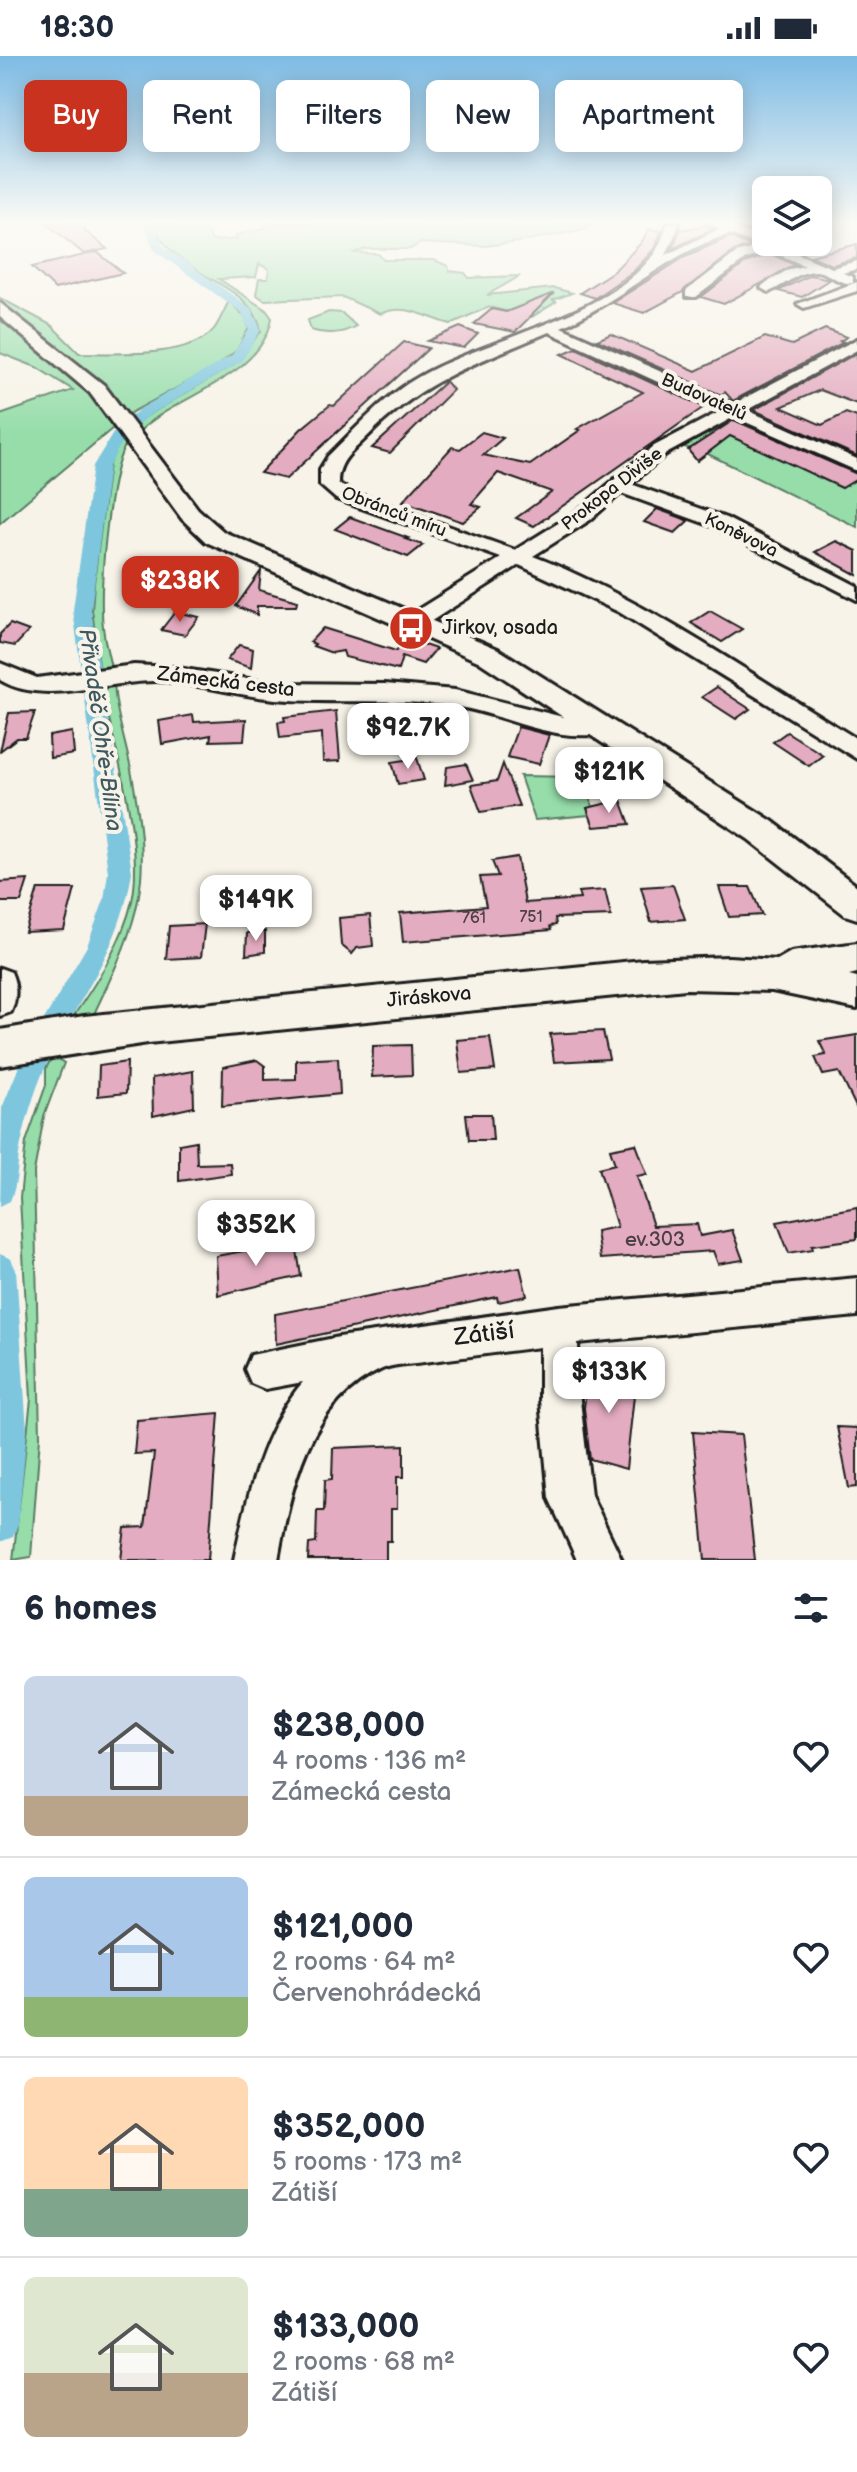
<!DOCTYPE html>
<html lang="en">
<head>
<meta charset="utf-8">
<style>
  body { margin:0; font-family:"Balsamiq Sans",sans-serif; background:#f6f6f7; color:#1f2937; height:100vh; display:flex; flex-direction:column; font-size:30px; white-space:nowrap }
  * { box-sizing:border-box; margin:0 }
  p { font-size:26px; color:#747a83 }
  .icon { flex:none; width:44px; height:44px; fill:none; stroke:currentColor; stroke-width:2; stroke-linecap:round; stroke-linejoin:round }
  .map { position:relative; height:1504px; overflow:hidden }
  .details { display:flex; flex-direction:column; background:#fff; flex:1 }
  .details>* { flex:none }
  .top-card { position:absolute; left:24px; top:24px; width:810px; height:72px; display:flex; gap:16px }
  .controls { position:absolute; left:752px; top:120px; display:grid; gap:16px }
  .controls a { display:grid; place-items:center; width:80px; height:80px; border-radius:12px; background:#fff; box-shadow:0 4px 20px #0003; font-size:40px }
  .price { position:absolute; translate:-50% -68px; padding:0 18px; border-radius:16px; background:#fff; color:#222; font-size:26px; line-height:52px; filter:drop-shadow(0 2px 4px #0008) }
  .price::after { content:''; position:absolute; left:50%; top:48px; width:24px; height:18px; margin-left:-12px; background:inherit; clip-path:polygon(0 0,100% 0,50% 100%) }
  .price.current { background:#c8321e; color:#fff }
  ul { padding:0; list-style:none }
  li { display:flex; align-items:center; gap:24px; height:200px; padding:0 24px }
  li+li { border-top:2px solid #e0e1e3 }
  li span { display:grid; place-items:center; flex:none; width:224px; height:160px; border-radius:12px; color:#555 }
  li>.icon { margin-inline-start:auto }
  span .icon { width:96px; height:96px; fill:#fffc; stroke-width:1 }
  li b { font-size:34px }
  h2 { display:flex; justify-content:space-between; align-items:center; height:96px; padding:0 24px; font-size:34px }
  .tag { padding:0 28px; border-radius:12px; background:#fff; box-shadow:0 4px 20px #0003; font-size:28px; line-height:72px }
  .tag.current { background:#c8321e; color:#fff }
  .status { display:flex; justify-content:space-between; align-items:center; height:56px; padding:0 40px; background:#fff; direction:ltr }
  .status svg { height:22px; fill:currentColor }
  .map>svg:first-child { display:block }
  .green { fill:#96ddaa; stroke:#597c63; stroke-width:2 }
  .lines { fill:none; stroke-linecap:round; stroke-linejoin:round }
  .canal { fill:#7dc6de; fill-rule:evenodd }
  .building { fill:#e4acc0; stroke:#1c1c1c; stroke-width:2 }
  .minor-casing { stroke:#1c1c1c; stroke-width:6 }
  .tertiary-casing { stroke:#1c1c1c; stroke-width:6 }
  .minor { fill:#f7f3e8; fill-rule:evenodd }
  .tertiary { fill:#f7f3e8; fill-rule:evenodd }
  .labels { text-anchor:middle; dominant-baseline:central; stroke-width:8; stroke-linejoin:round; paint-order:stroke }
  .number-label { font-size:16px; fill:#4e4045 }
  .far-street-label { font-size:18px; fill:#1c1c1c; stroke:#f7f3e8 }
  .poi-label { font-size:20px; fill:#1c1c1c; stroke:#f7f3e8; text-anchor:start }
  .street-label { font-size:20px; fill:#1c1c1c; stroke:#f7f3e8 }
  .near-number-label { font-size:20px; fill:#4e4045 }
  .water-label { font-size:22px; font-style:italic; fill:#3e5860; stroke:#f7f3e8 }
  .near-street-label { font-size:24px; fill:#1c1c1c; stroke:#f7f3e8 }
</style>
</head>
<body>
<div class="status"><b>18:30</b><svg viewBox="0 0 49 12"><path d="M0 12V9h3v3zM5 12V6h3v6zM10 12V3h3v9zM15 12V0h3v12zM26 1h20v11H26zM47 4h2v5h-2z"/></svg></div>
<div class="map">
<svg width="857" height="1504" viewBox="0 0 857 1504">
  <rect width="100%" height="100%" fill="#f7f3e8"/>
  <filter id="ink" filterUnits="userSpaceOnUse"><feTurbulence type="fractalNoise" baseFrequency=".0125" numOctaves="2"/><feDisplacementMap in="SourceGraphic" scale="16" xChannelSelector="R" yChannelSelector="G"/><feConvolveMatrix kernelMatrix="1 2 1 2 8 2 1 2 1" color-interpolation-filters="sRGB"/></filter>
  <g filter="url(#ink)">
    <g class="green">
      <path d="M153,167h49l10,18 25,-2 -1,-4 30,-7 -3,-3 4,-2h329l-10,6 -69,13 -32,4 -65,-3 -9,6h-45l-13,4 25,1 6,6h50l14,6 1,5 16,2 4,5 51,-2 -33,19 67,-7 18,5 -19,7 3,2 -24,15 -44,-10 -37,17c-24,-6 -46,-22 -71,-10l-37,-17 -79,3 -8,-6 3,-15h9l1,-10 -10,-5 -3,13 -37,2 47,31 6,8c-11,60 -92,75 -131,112l-6,-7 100,-59 26,-33c-9,-51 -86,-51 -108,-108z"/>
      <path d="M0,242l51,27 28,28c34,0 111,6 135,-24 6,-8 10,-19 15,-28l16,16 4,11 -12,22 -21,17 -84,45 -132,111v-108l73,-25 -37,-23 -36,-14z"/>
      <path d="M329,256l13,1 14,13c-13,8 -31,9 -45,4l-3,-10z"/>
      <path d="M733,361l124,53v57l-149,-73 -27,-8z"/>
      <path d="M122,380l6,5c-19,23 -27,136 -26,169 0,21 5,41 10,61l-12,2 -8,-63 2,-27 15,-119z"/>
      <path d="M114,624c1,32 11,59 17,90 22,114 11,143 -38,246l-23,5c25,-36 52,-77 62,-120 13,-57 -19,-158 -31,-218z"/>
      <path d="M520,720l59,1 1,6h5l8,24 -6,1 2,7 -54,5z"/>
      <path d="M53,1000l11,7 -20,53 -10,56 6,265 -9,120 -18,3 18,-161 -11,-201 6,-56 20,-57v-17z"/>
    </g>
    <g class="lines">
      <g class="canal">
        <path d="M144,167h10l9,23 88,62 10,22 -19,31 -92,54 -24,20 -17,31 -18,144 41,262c-13,86 -59,130 -91,205 -10,25 -17,51 -22,77 -2,16 -2,32 -9,47l-10,5 2,-98 23,-56 62,-106 17,-46 4,-28 -35,-262 20,-144 22,-36 25,-21 92,-54 17,-25 -7,-17 -88,-63z"/>
        <path d="M0,1198l11,5 5,11 11,161 -9,93 -5,13 -13,5z"/>
      </g>
    </g>
    <g class="building">
      <path d="M46,167h38l1,8 22,18 -23,5z"/>
      <path d="M707,169l6,4 -41,20 8,-19z"/>
      <path d="M649,173l13,2 -8,18 -20,22 -39,27 -15,-5 35,-23 26,-27z"/>
      <path d="M730,181l21,9 -17,5 -51,41 -39,21 -32,-10 76,-48z"/>
      <path d="M857,188v14l-25,7 -21,-9z"/>
      <path d="M97,196l26,21 -68,16 -23,-22z"/>
      <path d="M771,198l24,11 -71,39 -23,-7 46,-35z"/>
      <path d="M810,219l20,4 -28,18 -24,-6z"/>
      <path d="M554,237l-39,39 -41,-8 18,-15 14,3z"/>
      <path d="M460,271l18,7 -14,14 -36,-7z"/>
      <path d="M825,273l22,8 -7,4 4,1 -111,59 -8,-9 -4,3 -124,-55 14,-6 85,37 69,-34 27,8z"/>
      <path d="M404,286l25,6 -143,131 -26,-6 41,-44 29,-24 4,1z"/>
      <path d="M576,292l128,59 -170,119 -18,-8 36,-26 -54,-19 -27,31 10,3 -18,15 -60,-21 49,-54 8,2 22,-17 21,6 -20,17 47,10 50,-35 -3,-1 66,-37 -81,-38z"/>
      <path d="M857,297v51l-37,-14 -39,17 41,18 24,-12 11,4v39l-103,-46z"/>
      <path d="M446,325l7,9 -63,63 -18,-5z"/>
      <path d="M734,364l123,54v5l-15,9 -112,-52 -33,25 -9,-11z"/>
      <path d="M657,453l25,9 6,3 -13,12 -31,-11z"/>
      <path d="M350,461l58,21 -3,1 18,6 -15,12 -73,-28z"/>
      <path d="M836,485l21,10v24l-42,-23z"/>
      <path d="M261,515l-2,19 38,11 -1,5h-39v9l-21,-9z"/>
      <path d="M710,555l32,18 -20,13 -31,-19z"/>
      <path d="M175,556l24,5 -14,18 -24,-5z"/>
      <path d="M10,568l19,7 -14,15 -15,-3v-9z"/>
      <path d="M323,572l73,23 10,-12 30,10 -13,15 -21,-7 -4,13 -53,-13 -2,-6 -11,2 -19,-7 2,-2 -5,-2z"/>
      <path d="M239,589l14,4 -2,19 -24,-8z"/>
      <path d="M717,631l16,11 17,11 -14,10 -34,-22z"/>
      <path d="M336,655l4,50 -17,1 -1,-29 -42,5 -2,-16 7,-1 -1,-4z"/>
      <path d="M35,656l-9,26h-9l-17,13 9,-38z"/>
      <path d="M193,659l1,7 52,-3 -2,21 -34,1 1,-6 -49,9 -3,-23z"/>
      <path d="M518,671l31,8 -10,29 -32,-7z"/>
      <path d="M72,676l2,22 -24,4 -1,-22z"/>
      <path d="M787,676l19,12 17,11 -14,11 -36,-24z"/>
      <path d="M417,702l7,22 -26,4 -6,-22z"/>
      <path d="M466,708l7,16 -28,5 2,-18z"/>
      <path d="M503,708l16,42 -38,6 -10,-27 26,-4z"/>
      <path d="M621,744l9,24 -36,3 -7,-19z"/>
      <path d="M517,801l8,46 55,-4 -2,-7 27,-2 6,26 -56,2 1,7 -6,1 1,4 -148,12 -3,-29 86,-7 -6,-29 18,-1 -6,-15z"/>
      <path d="M28,824l-7,22h-21v-20z"/>
      <path d="M673,829l12,34 -34,3 -10,-35z"/>
      <path d="M719,831h31l12,28 -33,2z"/>
      <path d="M38,833h37l-11,41 -39,2z"/>
      <path d="M370,859l3,31 -16,2 -5,6 -11,-9 -2,-27z"/>
      <path d="M205,868l-4,33 -35,2 3,-33z"/>
      <path d="M265,875v21l-19,3 1,-22z"/>
      <path d="M603,975l6,28 -55,3 -4,-28z"/>
      <path d="M857,979v74l-18,-37 -16,3 -8,-18 11,-2 -7,-14z"/>
      <path d="M490,981l5,33 -34,3 -4,-33z"/>
      <path d="M411,989l1,30 -40,2 1,-31z"/>
      <path d="M338,1002l2,36 -118,12 1,-39 34,-7 8,6v14l31,-1v-19z"/>
      <path d="M127,1006l-1,31 -28,3 1,-30z"/>
      <path d="M193,1015l1,36 -41,9 -1,-38z"/>
      <path d="M466,1058h25l2,26h-24z"/>
      <path d="M196,1085l1,23 33,-1 1,11 -52,7v-37z"/>
      <path d="M636,1088l11,30 -10,2 16,50 44,-2 3,12 32,-6 11,30 -25,4 -5,-13 -113,8 -4,-28 21,-4 -18,-59 16,-4 -5,-15z"/>
      <path d="M857,1151v32l-45,6 1,4 -24,4 -12,-31z"/>
      <path d="M296,1188l5,32 -83,19 -2,-39 44,-8v4z"/>
      <path d="M520,1211l7,29 -29,6 -1,-5 -221,47 -1,-30z"/>
      <path d="M589,1308l47,13 -10,92 -36,-10 -6,-51z"/>
      <path d="M219,1357l-11,147h-87l4,-32 20,-1 9,-74 -20,1 3,-34z"/>
      <path d="M837,1371l20,1v59l-8,1z"/>
      <path d="M693,1376l48,3 14,125h-50z"/>
      <path d="M404,1389v32h-7v32h-6v32h-5v19h-78l1,-16 7,-1 1,-32h7l1,-31 7,-1 1,-31z"/>
    </g>
    <g class="lines">
      <g class="minor-casing">
        <g id="minor">
          <path d="M668,167h12l-14,32 53,-26 -10,-6h16l107,45 25,-7v8l-14,4 10,4v6c-14,2 -24,-11 -37,-12 -19,0 -32,16 -48,21l-7,-4 2,-3 26,-16 16,-3 -34,-15 -25,8 -50,38h-10v-6l50,-38 24,-7 -30,-12c-60,17 -110,68 -169,93l172,77 124,-65v11l-110,60 110,49v12l-123,-54 -68,37 -35,30 95,34 131,68v14l-145,-74 -91,-33 -31,27 -57,36c116,45 218,119 324,183v20l-238,-147 -100,-47 -97,62h-16l-3,-5 3,-5 95,-59 -165,-59 -16,-14v-16l8,-13c29,-28 56,-60 92,-80 67,-38 192,-60 236,-125 5,-8 8,-19 12,-28zM549,276l172,79 -67,35 -78,66 -61,38 -165,-59 -12,-8c0,-22 14,-31 28,-45 58,-60 109,-74 183,-106z"/>
          <path d="M857,226v9l-53,17 -7,-4z"/>
          <path d="M0,607l37,15 97,-13 37,2 104,16 110,1 70,6 124,31 28,-1 3,6 -3,6c-51,14 -105,-20 -155,-26 -59,-8 -118,-2 -177,-7 -34,-3 -68,-13 -102,-17 -56,-7 -125,27 -173,-2z"/>
          <path d="M0,912l11,4c6,13 6,27 0,40l-11,4z"/>
          <path d="M857,1222v38l-279,27 2,57 11,95 31,65h-45l-28,-62 -9,-98v-53c-39,5 -77,10 -116,15 -12,2 -30,2 -42,7 -75,35 -91,118 -104,191h-44c13,-62 27,-129 69,-178l-38,7 -14,-6 -6,-14 6,-14 88,-18 220,-31z"/>
        </g>
      </g>
      <g class="tertiary-casing">
        <g id="tertiary">
          <path d="M0,247l104,82 94,124 26,23 274,117 274,172 85,65v33l-12,-4 -97,-76 -270,-178 -272,-119 -24,-23 -92,-126 -90,-76z"/>
          <path d="M857,887v30l-8,2 8,2v32l-85,-18 -86,-2 -538,54 -148,23v-36l84,-14 559,-56 86,-3 48,3 14,-8z"/>
        </g>
      </g>
      <use href="#minor" class="minor"/>
      <use href="#tertiary" class="tertiary"/>
    </g>
  </g>
  <linearGradient id="sky" x2="0" y2="1"><stop stop-color="#7dbbe4"/><stop offset="0.44" stop-color="#fbfaf5"/><stop offset="1" stop-color="#fbfaf5" stop-opacity="0"/></linearGradient>
  <rect width="857" height="378" fill="url(#sky)"/>
  <defs>
    <g id="bus-disc" transform="scale(2.3)"><circle r="9.5" fill="#c8321e" stroke="#f7f3e8"/><path d="M-5-6H5V4H4V6H2V4H-2V6H-4V4H-5ZM-3.5-4V0h7V-4ZM-3.5 1.2v1.5H-2V1.2ZM2 1.2v1.5H3.5V1.2Z" fill="#fff"/></g>
  </defs>
  <g fill-rule="evenodd">
    <use href="#bus-disc" x="411" y="572"/>
  </g>
  <g class="labels">
    <g class="number-label">
      <text x="531" y="861">751</text>
      <text x="474" y="862">761</text>
    </g>
    <g class="far-street-label">
      <text transform="translate(704 341) rotate(24)">Budovatelů</text>
      <text transform="translate(612 433) rotate(-38)">Prokopa Diviše</text>
      <text transform="translate(394 456) rotate(21)">Obránců míru</text>
      <text transform="translate(741 479) rotate(26)">Koněvova</text>
    </g>
    <g class="poi-label">
      <text x="442" y="572">Jirkov, osada</text>
    </g>
    <g class="street-label">
      <text transform="translate(226 626) rotate(7)">Zámecká cesta</text>
      <text transform="translate(429 941) rotate(-5)">Jiráskova</text>
    </g>
    <g class="near-number-label">
      <text x="655" y="1184">ev.303</text>
    </g>
    <g class="water-label">
      <text transform="translate(100 674) rotate(82)">Přivaděč Ohře-Bílina</text>
    </g>
    <g class="near-street-label">
      <text transform="translate(484 1278) rotate(-7)">Zátiší</text>
    </g>
  </g>
</svg>
<div class="controls">
<a><svg class="icon" aria-label="layers" viewBox="0 0 24 24"><path d="M12 4l9 5-9 5-9-5zM3 14l9 5 9-5"/></svg></a>
</div>
<b class="price current" style="left:180px;top:568px">$238K</b>
<b class="price" style="left:408px;top:715px">$92.7K</b>
<b class="price" style="left:609px;top:759px">$121K</b>
<b class="price" style="left:256px;top:887px">$149K</b>
<b class="price" style="left:256px;top:1212px">$352K</b>
<b class="price" style="left:609px;top:1359px">$133K</b>
<div class="top-card">
<a class="tag current">Buy</a>
<a class="tag">Rent</a>
<a class="tag">Filters</a>
<a class="tag">New</a>
<a class="tag">Apartment</a>
</div>
</div>
<section class="details">
<h2>6 homes<svg class="icon" aria-label="filters" viewBox="0 0 24 24"><path d="M4 7h16M4 17h16"/><circle cx="9" cy="7" r="2"/><circle cx="15" cy="17" r="2"/></svg></h2>
<ul>
<li><span style="background:linear-gradient(#c9d6e8 75%,#b9a48a 0)"><svg class="icon" aria-label="home" viewBox="0 0 24 24"><path d="M3 11l9-7 9 7M6 9v11h12V9"/></svg></span><div><b>$238,000</b><p>4 rooms · 136 m²</p><p>Zámecká cesta</p></div><svg class="icon" aria-label="heart" viewBox="0 0 24 24"><path d="M12 20l-8-8c-3-5 5-10 8-4 3-6 11-1 8 4z"/></svg></li>
<li><span style="background:linear-gradient(#a9c7e8 75%,#8fb573 0)"><svg class="icon" aria-label="home" viewBox="0 0 24 24"><path d="M3 11l9-7 9 7M6 9v11h12V9"/></svg></span><div><b>$121,000</b><p>2 rooms · 64 m²</p><p>Červenohrádecká</p></div><svg class="icon" aria-label="heart" viewBox="0 0 24 24"><path d="M12 20l-8-8c-3-5 5-10 8-4 3-6 11-1 8 4z"/></svg></li>
<li><span style="background:linear-gradient(#ffd9b3 70%,#7fa58c 0)"><svg class="icon" aria-label="home" viewBox="0 0 24 24"><path d="M3 11l9-7 9 7M6 9v11h12V9"/></svg></span><div><b>$352,000</b><p>5 rooms · 173 m²</p><p>Zátiší</p></div><svg class="icon" aria-label="heart" viewBox="0 0 24 24"><path d="M12 20l-8-8c-3-5 5-10 8-4 3-6 11-1 8 4z"/></svg></li>
<li><span style="background:linear-gradient(#dfe7d0 60%,#b9a48a 0)"><svg class="icon" aria-label="home" viewBox="0 0 24 24"><path d="M3 11l9-7 9 7M6 9v11h12V9"/></svg></span><div><b>$133,000</b><p>2 rooms · 68 m²</p><p>Zátiší</p></div><svg class="icon" aria-label="heart" viewBox="0 0 24 24"><path d="M12 20l-8-8c-3-5 5-10 8-4 3-6 11-1 8 4z"/></svg></li>
</ul>
</section>
</body>
</html>
